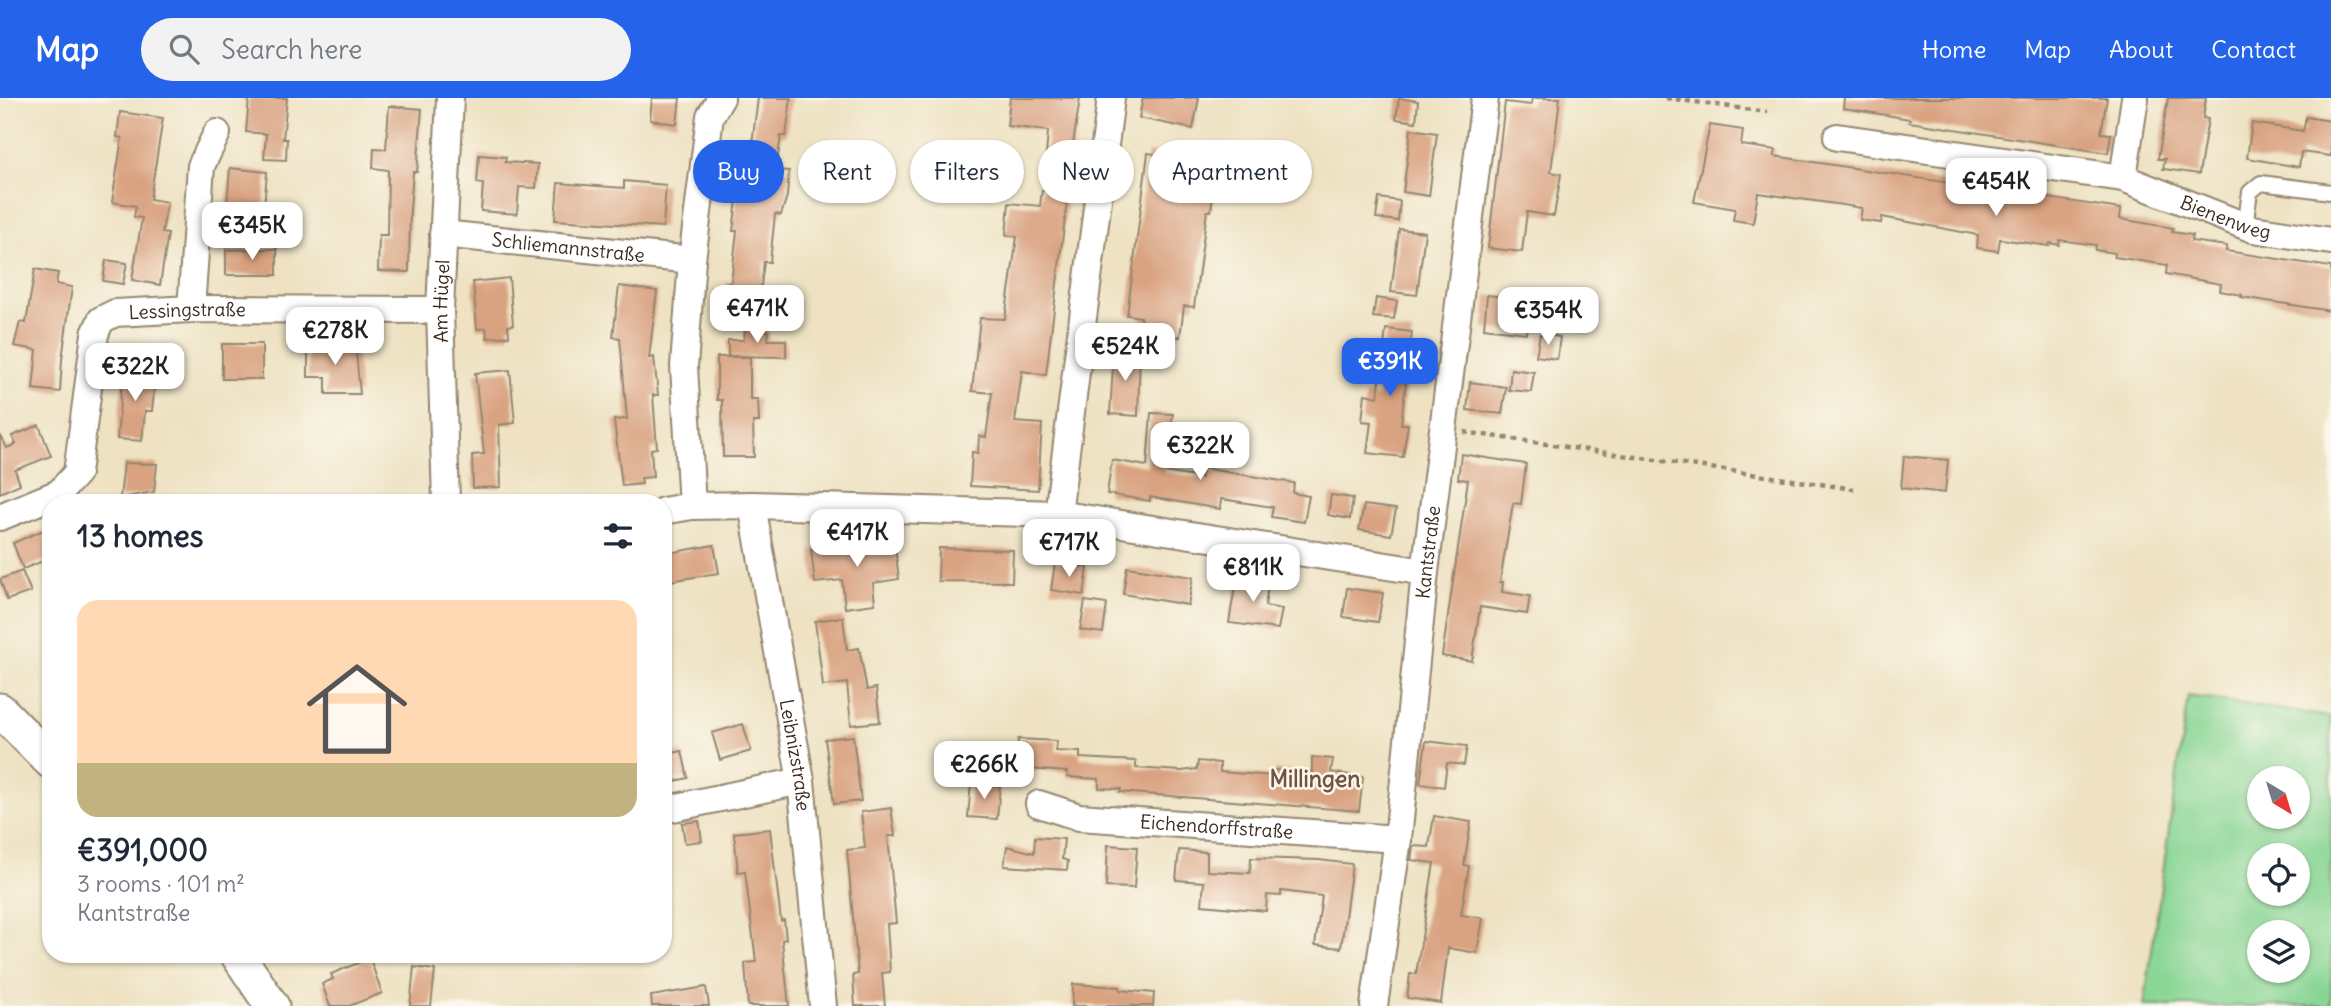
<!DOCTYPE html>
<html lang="en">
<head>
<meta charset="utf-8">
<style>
  body { margin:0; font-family:Delius,sans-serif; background:#f2f2f3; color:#1f2937; height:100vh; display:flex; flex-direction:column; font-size:26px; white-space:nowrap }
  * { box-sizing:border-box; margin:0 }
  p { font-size:23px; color:#747a83 }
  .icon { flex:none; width:38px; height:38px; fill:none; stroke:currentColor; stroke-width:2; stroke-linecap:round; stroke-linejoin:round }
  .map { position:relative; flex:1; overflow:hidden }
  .side { position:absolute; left:42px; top:396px; width:630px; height:469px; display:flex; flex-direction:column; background:#fff; border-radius:28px; box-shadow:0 2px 5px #0004 }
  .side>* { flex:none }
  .guide { position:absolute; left:693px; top:42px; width:665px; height:63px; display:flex; gap:14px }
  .needle { width:46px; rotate:142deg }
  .tools { position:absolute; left:2247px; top:668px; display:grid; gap:14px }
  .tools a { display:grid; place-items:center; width:63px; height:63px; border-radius:50%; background:#fff; box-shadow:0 2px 5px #0004; font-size:35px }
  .price { position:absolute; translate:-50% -60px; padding:0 16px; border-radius:14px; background:#fff; color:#222; font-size:23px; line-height:46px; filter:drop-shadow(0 2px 4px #0008) }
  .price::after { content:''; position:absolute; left:50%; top:42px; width:21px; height:16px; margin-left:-10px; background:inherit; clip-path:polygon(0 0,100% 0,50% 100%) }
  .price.on { background:#2563eb; color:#fff }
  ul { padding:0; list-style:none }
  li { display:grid; align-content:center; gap:14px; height:371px; padding:0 35px }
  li+li { border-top:2px solid #e0e1e3 }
  li span { display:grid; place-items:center; height:217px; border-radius:21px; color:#555 }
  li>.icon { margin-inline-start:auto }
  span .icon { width:126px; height:126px; fill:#fffc; stroke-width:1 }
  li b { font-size:30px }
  h2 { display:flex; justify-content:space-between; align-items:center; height:84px; padding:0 35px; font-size:30px }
  .tag { padding:0 24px; border-radius:32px; background:#fff; box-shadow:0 2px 5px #0004; font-size:24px; line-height:63px }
  .tag.on { background:#2563eb; color:#fff }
  header { display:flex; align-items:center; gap:42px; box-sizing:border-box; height:98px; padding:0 35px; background:#2563eb; color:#fff }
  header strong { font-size:33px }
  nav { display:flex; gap:38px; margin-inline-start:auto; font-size:24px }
  .search { width:490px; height:63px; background:#f2f2f3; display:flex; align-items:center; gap:18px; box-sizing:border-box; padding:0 24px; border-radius:38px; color:#747a83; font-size:26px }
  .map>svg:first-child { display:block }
  .green { fill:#89d694; stroke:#628059; stroke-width:2; fill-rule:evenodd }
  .building { fill:#d9a280 }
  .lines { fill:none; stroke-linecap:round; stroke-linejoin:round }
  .service-casing { stroke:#948670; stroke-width:18 }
  .minor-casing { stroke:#948670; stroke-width:30 }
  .tertiary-casing { stroke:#948670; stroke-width:37 }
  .path { stroke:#948670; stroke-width:4.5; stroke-dasharray:5 5; stroke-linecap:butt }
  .service { stroke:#fff; stroke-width:14 }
  .minor { stroke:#fff; stroke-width:26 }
  .tertiary { stroke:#fff; stroke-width:33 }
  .labels { text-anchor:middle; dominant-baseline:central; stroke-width:5; stroke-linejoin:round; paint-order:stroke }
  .street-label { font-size:19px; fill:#3b2a1e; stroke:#fbf7ec }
  .quarter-label { font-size:23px; font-weight:bold; fill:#725440; stroke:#fbf7ec }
</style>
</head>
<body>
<header>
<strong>Map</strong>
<div class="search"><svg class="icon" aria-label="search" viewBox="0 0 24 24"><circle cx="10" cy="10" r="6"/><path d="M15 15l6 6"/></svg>Search here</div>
<nav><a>Home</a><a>Map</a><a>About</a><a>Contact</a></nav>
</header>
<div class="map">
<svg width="2331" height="908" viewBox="0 0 2331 908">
  <rect width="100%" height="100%" fill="#fbf7ec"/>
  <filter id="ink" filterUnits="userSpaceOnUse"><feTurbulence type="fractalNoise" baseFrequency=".0143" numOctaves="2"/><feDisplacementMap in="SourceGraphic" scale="14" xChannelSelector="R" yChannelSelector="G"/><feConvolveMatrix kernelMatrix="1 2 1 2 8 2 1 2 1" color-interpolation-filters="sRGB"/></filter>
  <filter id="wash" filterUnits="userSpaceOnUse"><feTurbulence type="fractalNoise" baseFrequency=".00686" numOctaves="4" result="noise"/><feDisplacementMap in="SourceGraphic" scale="28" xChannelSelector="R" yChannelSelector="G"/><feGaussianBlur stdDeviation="1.57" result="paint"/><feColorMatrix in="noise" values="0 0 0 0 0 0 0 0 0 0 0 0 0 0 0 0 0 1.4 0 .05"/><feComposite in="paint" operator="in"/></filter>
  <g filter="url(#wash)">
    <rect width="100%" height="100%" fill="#eee2c2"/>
    <path class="green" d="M2188,598l143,21v289h-187zM2259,681h39v38h-39zM2259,758h39v38h-39zM2259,835h39v38h-39z"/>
    <g id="blocks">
      <g class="building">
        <path d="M249,0h38l-4,41h4l-1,21 -22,-1 2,-25 -20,-2z"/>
        <path d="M652,0h28l-3,26 -27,-4z"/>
        <path d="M758,0h33l-5,38h-5l-5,34 13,1 -2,25 -6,19 -6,-1 -5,48h-6l-8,64 -34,-4 5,-39h4l6,-52h-4l8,-62h3l3,-26 5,1z"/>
        <path d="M1010,0h70l-9,60 -25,-3 2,-24 -41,-5z"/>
        <path d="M1143,0h56l-6,31 -54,-11z"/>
        <path d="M1399,0l19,3 -2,21 -20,-3z"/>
        <path d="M1532,0h28l-9,74 10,2 -7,42 -27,-4 -5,40 -34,-4 17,-146 26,3z"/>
        <path d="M1844,0h263l-6,35 10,1 -3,19 -199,-31 1,-3 -67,-11z"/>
        <path d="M2168,0h38l-3,20 5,1 -9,55 -36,-5 2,-10h-7z"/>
        <path d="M389,8l33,3 -5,63h-4l-3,38 -1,62 -31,-1 1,-36h8l1,-65 -15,-2 1,-20 12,1z"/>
        <path d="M120,14l43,6 -13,81 17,3 -5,31 6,1 -8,51 -28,-5 10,-62 -8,-1 2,-11 -24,-4 10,-64 -5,-1z"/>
        <path d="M2306,19l25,4v35l-30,-4 -2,15 -52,-9 5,-35 51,8z"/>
        <path d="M1710,27l33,5 -2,15 35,5 -2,6 347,53 -1,10 53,9 -1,4 20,3 -1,6 36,5 -1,5 105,16v44l-90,-14 1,-2 -22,-4 1,-7 -55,-10 1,-9 -53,-8 1,-4 -20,-3 1,-5 -36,-5 -1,5 -9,-2 -1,3 -49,-7 -2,12 -21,-3 1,-13 -96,-18 -1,6 -21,-3 2,-12 -19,-3 -85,-12 -5,30 -20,-3 2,-11 -41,-7z"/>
        <path d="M1411,31l26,4 -8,63 -26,-4z"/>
        <path d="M1148,55l52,7 -2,32 15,2 -2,17h-4l-13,96 -10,-1 -4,31 -19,-3 -1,10 -19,-2v-25l-14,-2z"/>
        <path d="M479,57l27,2 -1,5 33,2 -2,24 -17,-1 -2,27 -36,-3 2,-27 -6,-1z"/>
        <path d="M230,70l37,4 -4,47 -23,-2 1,-12 -14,-1z"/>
        <path d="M624,83l42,4 -3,42 -108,-7 3,-37 66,5z"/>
        <path d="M1042,92l26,3 -22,182 -24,-4 -7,51 27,2 -4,66 -68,-4 2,-34 6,1 1,-17 7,1 6,-44 -20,-2 8,-73 25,1 12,-82 -11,-2 3,-32 31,3z"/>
        <path d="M1379,100l21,3 -2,20 -22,-3z"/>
        <path d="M1399,131l26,3 -8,63 -26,-3z"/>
        <path d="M277,151v26h-51v-25z"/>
        <path d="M106,162l21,3 -4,21 -20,-3z"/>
        <path d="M35,171l23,4 -2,11 16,3 -10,72 -2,33 -27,-3 4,-39 -23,-4 6,-24 6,1z"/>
        <path d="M509,180l4,47 -5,1 1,10 -22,2 -1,-10 -9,1 -4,-47z"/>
        <path d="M619,188l38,5 -8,67 5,-1 4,38h-5l4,53 -6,1 2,28 -12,1 1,6 -20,2 -8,-66 13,-1 -7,-81 -7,-1z"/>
        <path d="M1487,197l44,5 -5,33 -42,-5z"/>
        <path d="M1376,200l21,3 -3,18 -21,-2z"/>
        <path d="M745,230l24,3 -1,9h18v17l-58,-1v-16h16z"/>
        <path d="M1386,231l26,3 -11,92h7l-5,33 -36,-4 4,-31 -9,-1 3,-27 13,3z"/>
        <path d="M1540,236l20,3 -3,22 -21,-3z"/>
        <path d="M355,245l5,51h-34v-17h-18v-33z"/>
        <rect x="222" y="246" width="40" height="35"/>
        <path d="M1114,252l26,2 -2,64 -28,-2z"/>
        <path d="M717,259h33v42h8l1,23h-6l1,35h-31l-1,-57h-5z"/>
        <path d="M123,270l33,4 -4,39h-7l-3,30 -25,-2z"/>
        <path d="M1511,271l23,3 -3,20 -22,-2z"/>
        <path d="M510,272l5,53 -16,2 2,62 -28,1 -1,-33 12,-1 -9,-81z"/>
        <path d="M1470,284l36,5 -4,27 -35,-4z"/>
        <path d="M1151,315l22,1 -9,58 37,6 1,-10 92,15 -1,10 16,3 -5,26 -33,-5 2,-10 -52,-8 -1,10 -70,-12v4l-43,-7 5,-34 35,6z"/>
        <path d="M39,327l12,31 -36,14 5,14 -20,9v-58l7,13 9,-4 -4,-8z"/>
        <path d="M1461,356l65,10 -5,40 -8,-1 -13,79h3l-1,10 28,4 -3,18 -47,-7 -8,54 -30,-5 26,-176 -10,-1z"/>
        <path d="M1904,358l44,4 -3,33 -44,-5z"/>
        <path d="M124,365l33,1 -3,28 -34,6z"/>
        <path d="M1331,397l22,3 -3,21 -22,-4z"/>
        <path d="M1364,407l32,4 -5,26 -32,-5z"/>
        <path d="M43,432l8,28 -28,11 -10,-26z"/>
        <path d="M894,441l5,40 -26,4 2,21 -30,4 -3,-28 -27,3 -4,-33z"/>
        <path d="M714,447l5,28 -56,9v-28z"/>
        <path d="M939,450l74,2 -1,32 -74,-1z"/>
        <path d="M1055,464l33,6 -4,27 -33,-5z"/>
        <path d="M1127,469l66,10 -5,28 -65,-11z"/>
        <path d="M22,473l9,21 -24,8 -7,-21z"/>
        <path d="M1237,476l32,5 -4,27 17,3 -4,20 -49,-6z"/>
        <path d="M1347,490l36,5 -5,29 -35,-5z"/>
        <path d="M1085,503l22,3 -4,29 -23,-3z"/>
        <path d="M843,519l4,33 12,-2 8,42 9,-2 4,34 -29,3 -4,-42 -24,3 -8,-65z"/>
        <path d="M743,626l8,27 -31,9 -8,-27z"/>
        <path d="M853,638l8,65 -27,3 -9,-65z"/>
        <path d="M1018,641l39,2 -1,10 24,1v6l56,3v7l45,3 16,-2 1,-8 22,2v9l55,4v-6l37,2v-15l21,2 -2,13 32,5 -4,34 -239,-19 1,-3 -22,-1v-9l-32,-2v-5l-51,-4z"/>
        <path d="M1426,643l41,5 -3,19 -17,-2 -3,24 -24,-3z"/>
        <path d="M682,653l6,27 -25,6v-29z"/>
        <path d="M971,685l29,3 -3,33 -29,-2z"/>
        <path d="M891,710l4,28h-7l8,87 -9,1 3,48 -8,1 3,33h-30l-2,-31 5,-1 -11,-124 18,-2 -4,-36z"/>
        <path d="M1434,718l37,6 -7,43 5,1 -8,49 22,3 -6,35 -29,-5 -7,55 -34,-5 3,-24h6l18,-111 -23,-3 2,-14 16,1z"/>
        <path d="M699,723l3,20 -17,2 -3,-20z"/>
        <path d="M770,731l11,92 3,-1 2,19 -4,1 7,66h-41l-3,-43 11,-1 -11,-91 -7,1 -4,-39z"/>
        <path d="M1035,739l29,2 -2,20 6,2 -1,9 -63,-4 3,-20 27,7z"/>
        <path d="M1108,747l29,2 -3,41 -28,-1z"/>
        <path d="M1179,752l28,2v19l43,2 1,-15 68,2 33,4 -11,84 -26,-3 7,-49 -41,-5v5l-14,-1 -1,16 -64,-6 2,-23 -28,-2z"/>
        <path d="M363,863l8,1 11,31 -33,13h-19l-8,-22 11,-5 -2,-5z"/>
        <path d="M414,869l21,3 -4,36h-21z"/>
        <path d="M1073,886l47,3v3l34,3 -1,13h-81z"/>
        <path d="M706,889l3,19h-57l-1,-10z"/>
      </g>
    </g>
  </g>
  <g filter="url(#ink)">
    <use href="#blocks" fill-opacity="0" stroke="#948670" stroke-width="2"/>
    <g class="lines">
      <g class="service-casing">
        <path id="service" d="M2245,128l5,-34 11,-9 70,9"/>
      </g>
      <g class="minor-casing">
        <g id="minor">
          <path id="s1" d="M1837,39l286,41 130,51 78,12"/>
          <path d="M2123,80l12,-80"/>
          <path id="s2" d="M443,136l249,26 -8,106 8,140"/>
          <path d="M692,162l18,-144 11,-18"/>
          <path d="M191,211l10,-143 16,-33"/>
          <path id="s3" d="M446,404l-6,-192 10,-212"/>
          <path id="s4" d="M752,407l49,276 22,225"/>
          <path d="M663,413l29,-5 60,-1 306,9 367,58"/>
          <path d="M1058,416l53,-416"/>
          <path id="s5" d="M0,419l59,-24 18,-20 18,-139 6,-14 14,-7 76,-4 249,1"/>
          <path id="s6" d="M1039,706l40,13 319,22"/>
          <path d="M663,712l138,-29"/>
          <path id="s7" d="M1374,908l24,-167 27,-267 60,-474"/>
        </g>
      </g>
      <g class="tertiary-casing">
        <g id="tertiary">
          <path d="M0,612l51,52"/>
          <path d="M237,856l35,52"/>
        </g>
      </g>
      <g class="path">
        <path d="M1666,0l101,14"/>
        <path d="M1464,334l390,57"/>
      </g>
      <use href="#service" class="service"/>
      <use href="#minor" class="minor"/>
      <use href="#tertiary" class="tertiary"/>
    </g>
  </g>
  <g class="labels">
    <g class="street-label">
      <text stroke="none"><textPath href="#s1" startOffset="399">Bienenweg</textPath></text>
      <text stroke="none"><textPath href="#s2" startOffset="126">Schliemannstraße</textPath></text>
      <text stroke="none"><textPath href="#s3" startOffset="201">Am Hügel</textPath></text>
      <text stroke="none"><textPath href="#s5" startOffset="334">Lessingstraße</textPath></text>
      <text stroke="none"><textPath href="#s7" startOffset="457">Kantstraße</textPath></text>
      <text stroke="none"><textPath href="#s4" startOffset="254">Leibnizstraße</textPath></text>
      <text stroke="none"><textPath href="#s6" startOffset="180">Eichendorffstraße</textPath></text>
    </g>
    <g class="quarter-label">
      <text x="1315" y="680">Millingen</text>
    </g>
  </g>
</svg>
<div class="tools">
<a><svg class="needle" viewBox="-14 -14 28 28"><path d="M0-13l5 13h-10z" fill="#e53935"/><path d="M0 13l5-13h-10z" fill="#747a83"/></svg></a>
<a><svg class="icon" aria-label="locate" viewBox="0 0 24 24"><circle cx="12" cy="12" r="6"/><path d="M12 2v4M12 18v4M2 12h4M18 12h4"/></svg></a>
<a><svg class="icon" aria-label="layers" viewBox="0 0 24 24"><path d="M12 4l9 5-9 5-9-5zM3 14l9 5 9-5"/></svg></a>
</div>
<b class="price" style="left:1996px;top:120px">€454K</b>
<b class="price" style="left:252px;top:164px">€345K</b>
<b class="price" style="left:757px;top:247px">€471K</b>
<b class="price" style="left:1548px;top:249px">€354K</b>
<b class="price" style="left:335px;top:269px">€278K</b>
<b class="price" style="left:1125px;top:285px">€524K</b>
<b class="price on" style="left:1390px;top:300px">€391K</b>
<b class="price" style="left:135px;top:305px">€322K</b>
<b class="price" style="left:1200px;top:384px">€322K</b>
<b class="price" style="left:857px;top:471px">€417K</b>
<b class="price" style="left:1069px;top:481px">€717K</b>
<b class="price" style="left:1253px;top:506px">€811K</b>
<b class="price" style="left:984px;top:703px">€266K</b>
<div class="guide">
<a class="tag on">Buy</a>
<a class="tag">Rent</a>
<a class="tag">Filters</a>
<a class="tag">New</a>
<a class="tag">Apartment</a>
</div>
<section class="side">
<h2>13 homes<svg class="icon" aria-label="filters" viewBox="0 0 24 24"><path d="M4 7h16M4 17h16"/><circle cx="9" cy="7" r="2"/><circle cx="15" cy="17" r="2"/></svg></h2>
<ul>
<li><span style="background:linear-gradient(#ffd9b3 75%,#c2b280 0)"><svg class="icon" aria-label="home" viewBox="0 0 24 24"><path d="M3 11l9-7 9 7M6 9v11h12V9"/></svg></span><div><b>€391,000</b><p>3 rooms · 101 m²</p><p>Kantstraße</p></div></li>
</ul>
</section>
</div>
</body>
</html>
